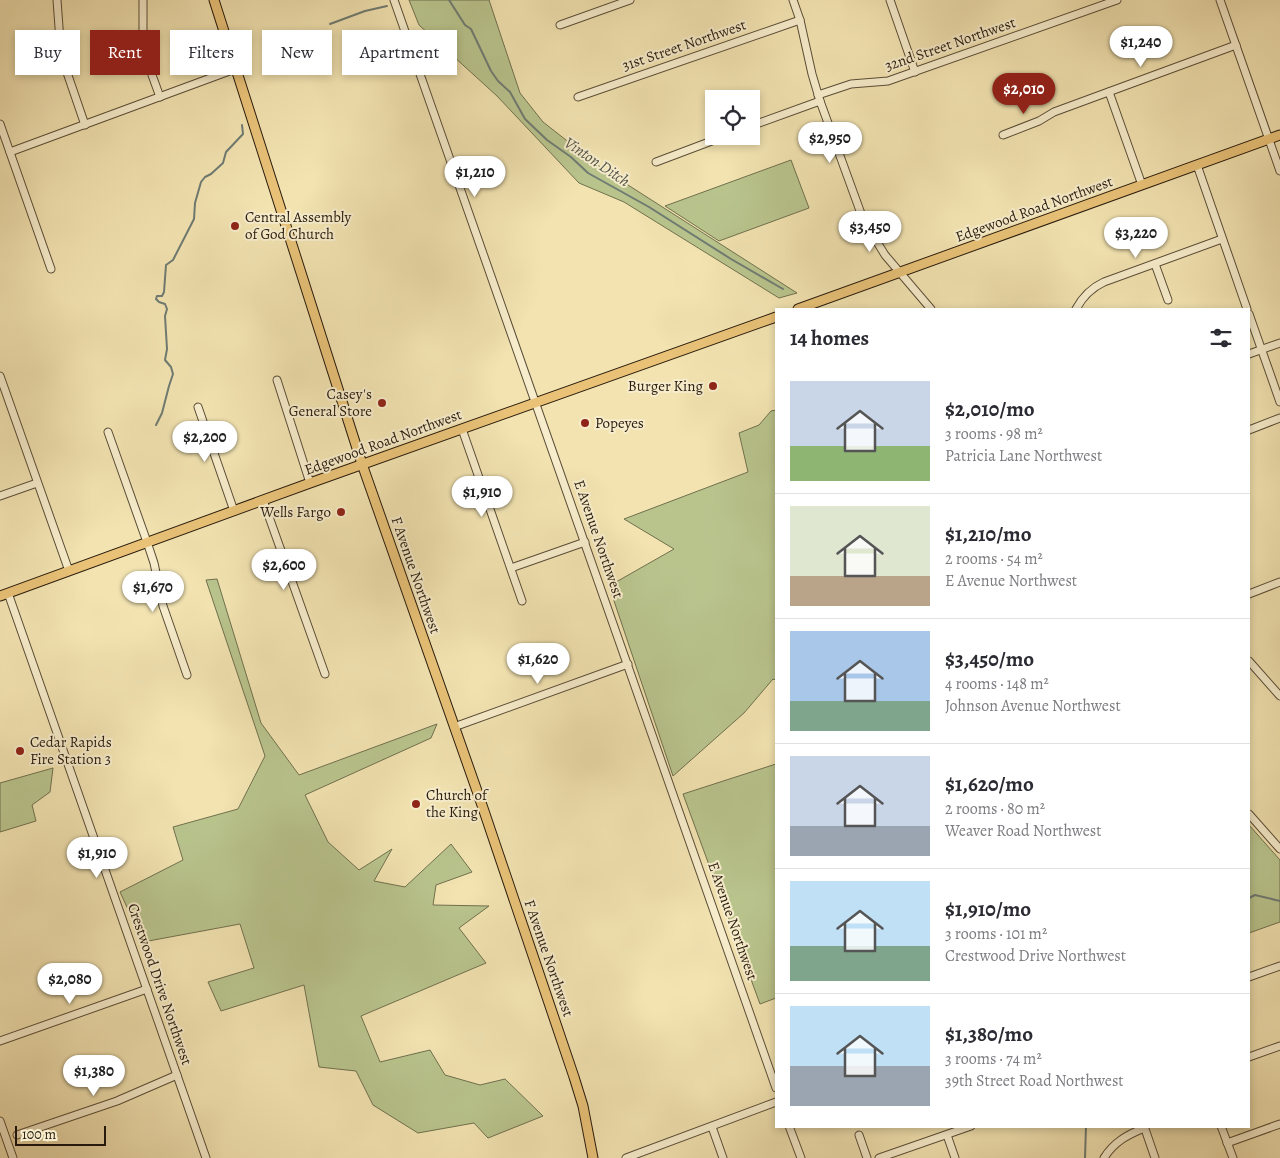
<!DOCTYPE html>
<html lang="en">
<head>
<meta charset="utf-8">
<style>
  body { margin:0; font-family:Alegreya,serif; background:#f2f2f3; color:#2b2b33; height:100vh; display:flex; flex-direction:column; font-size:19px; white-space:nowrap }
  * { box-sizing:border-box; margin:0 }
  p { font-size:16px; color:#7c7c81 }
  .icon { flex:none; width:28px; height:28px; fill:none; stroke:currentColor; stroke-width:2; stroke-linecap:round; stroke-linejoin:round }
  .map { position:relative; flex:1; overflow:hidden }
  .details { position:absolute; left:775px; top:308px; width:475px; height:820px; display:flex; flex-direction:column; background:#fff; border-radius:0px; box-shadow:0 2px 8px #0003 }
  .details>* { flex:none }
  .top-card { position:absolute; left:15px; top:30px; width:475px; height:45px; display:flex; gap:10px }
  .controls { position:absolute; left:705px; top:90px; display:grid; gap:10px }
  .controls a { display:grid; place-items:center; width:55px; height:55px; border-radius:0px; background:#fff; box-shadow:0 2px 8px #0003; font-size:25px }
  .scale { position:absolute; left:15px; bottom:12px; width:91px; box-sizing:border-box; padding-left:5px; border:2px solid #281b0e; border-top:0; font-size:14px; line-height:18px; white-space:nowrap; color:#281b0e; -webkit-text-stroke:4px #f7edcc; paint-order:stroke }
  .price { position:absolute; translate:-50% -42px; padding:0 11px; border-radius:18px; background:#fff; color:#222; font-size:16px; line-height:32px; filter:drop-shadow(0 1px 2px #0008) }
  .price::after { content:''; position:absolute; left:50%; top:30px; width:15px; height:11px; margin-left:-8px; background:inherit; clip-path:polygon(0 0,100% 0,50% 100%) }
  .price.active { background:#8f2418; color:#fff }
  ul { padding:0; list-style:none }
  li { display:flex; align-items:center; gap:15px; height:125px; padding:0 15px }
  li+li { border-top:1px solid #e1e1e2 }
  li span { display:grid; place-items:center; flex:none; width:140px; height:100px; border-radius:0px; color:#555 }
  li>.icon { margin-inline-start:auto }
  span .icon { width:60px; height:60px; fill:#fffc; stroke-width:1 }
  li b { font-size:21px }
  h2 { display:flex; justify-content:space-between; align-items:center; height:60px; padding:0 15px; font-size:21px }
  .tag { padding:0 18px; border-radius:0px; background:#fff; box-shadow:0 2px 8px #0003; font-size:18px; line-height:45px }
  .tag.active { background:#8f2418; color:#fff }
  .map>svg:first-child { display:block }
  .green { fill:#b9c48d; stroke:#70704e }
  .lines { fill:none; stroke-linecap:round; stroke-linejoin:round }
  .stream { stroke:#6f7b73; stroke-width:2 }
  .minor-casing { stroke:#5a4d37; stroke-width:9 }
  .major-casing { stroke:#281b0e; stroke-width:11 }
  .minor { stroke:#f7edcc; stroke-width:7 }
  .major { stroke:#e9c278; stroke-width:9 }
  .poi-dot { fill:#8f2418; stroke:#f7edcc; stroke-width:2 }
  .labels { text-anchor:middle; dominant-baseline:central; stroke-width:4; stroke-linejoin:round; paint-order:stroke }
  .street-label { font-size:15px; fill:#281b0e; stroke:#f7edcc }
  .poi-label { font-size:15px; fill:#281b0e; stroke:#f7edcc; text-anchor:start }
  .water-label { font-size:16px; font-style:italic; fill:#525349; stroke:#f7edcc }
</style>
</head>
<body>
<div class="map">
<svg width="1280" height="1158" viewBox="0 0 1280 1158">
  <rect width="100%" height="100%" fill="#f2e3b1"/>
  <filter id="stains"><feTurbulence type="fractalNoise" baseFrequency=".004" numOctaves="4"/><feColorMatrix values="0 0 0 0 .2 0 0 0 0 .09 0 0 0 0 .02 0 0 0 .5 -.17"/></filter>
  <radialGradient id="worn" r=".72"><stop offset=".6" stop-color="#630" stop-opacity="0"/><stop offset="1" stop-color="#630" stop-opacity=".3"/></radialGradient>
  <g class="green">
    <path d="M409,0h80l31,93 23,29 60,47 194,124 -18,5 -155,-96 -45,-19 -82,-87 -78,-71z"/>
    <path d="M791,160l18,48 -90,33 -54,-35z"/>
    <path d="M776,410v270l-3,-1 -29,34 -71,63 -64,-190 65,-37 -50,-30 124,-47 -9,-39 20,-8 12,-14z"/>
    <path d="M217,579l44,144 38,52 138,-51 -6,14 -126,57 23,47 31,28 33,-21 -18,32 31,6 46,-43 21,28 -36,13 -3,20 56,1 -30,22 27,35 -125,53 19,46 50,-12 15,25 35,10 25,-6 38,37 -55,22 -14,-15 -56,10 -45,-28 -17,-34 -37,-4 -15,-82 -83,26 -13,-29 46,-14 -14,-44 -97,18 -23,-50 63,-32 -10,-33 65,-18 27,-53 -59,-176z"/>
    <path d="M776,764v234l-16,6 -77,-210z"/>
    <path d="M53,768l-3,24 -18,13 4,16 -36,11v-49z"/>
    <path d="M1249,825l31,35v62l-31,11z"/>
  </g>
  <g class="lines">
    <g class="stream">
      <path d="M449,0l16,25 6,4 20,42 7,10 12,11 15,27 22,21 24,17 17,16 61,34 82,52 52,30"/>
      <path d="M330,24l35,-13 22,-5"/>
      <path d="M156,425l6,-12 7,-27 4,-12 -2,-7 -6,-7 2,-11 -2,-33 2,-7 -2,-5 -6,-2 -3,-3 1,-3h5l2,-4 2,-27 7,-5 21,-41 1,-16 6,-21 4,-5 6,-3 12,-11 3,-11 17,-18 -1,-9"/>
      <path d="M1249,898l6,-3 25,6"/>
      <path d="M1085,1158l1,-32"/>
    </g>
    <g class="minor-casing">
      <g id="minor">
        <path d="M57,0l4,55 24,70"/>
        <path d="M143,0v38l1,15 16,44"/>
        <path d="M394,0l382,1088"/>
        <path d="M793,0l7,20 12,54 8,27 43,118 22,36 46,54"/>
        <path d="M890,0l25,72"/>
        <path d="M1220,0l60,171"/>
        <path d="M560,25l70,-25"/>
        <path d="M1109,92l33,93"/>
        <path d="M818,95l33,-11 37,-3 229,-81"/>
        <path d="M578,97l222,-77"/>
        <path d="M0,124l51,145"/>
        <path d="M751,126l69,-25"/>
        <path d="M1003,135l36,-14 15,-9 182,-67"/>
        <path d="M10,152l225,-83"/>
        <path d="M656,162l69,-26"/>
        <path d="M1197,165l50,144"/>
        <path d="M1155,264l13,36"/>
        <path d="M1076,309c7,-13 15,-21 28,-27l118,-43"/>
        <path d="M1249,314l31,88"/>
        <path d="M1249,354l31,-11"/>
        <path d="M0,376l69,195"/>
        <path d="M277,380l33,103"/>
        <path d="M198,407l36,104"/>
        <path d="M462,429l60,172"/>
        <path d="M1249,430l31,-12"/>
        <path d="M108,432l39,110 7,21 9,43 24,69"/>
        <path d="M0,496l37,-13"/>
        <path d="M263,500l62,174"/>
        <path d="M511,568l74,-26"/>
        <path d="M8,593l198,565"/>
        <path d="M1249,594l31,-12"/>
        <path d="M1249,661l31,35"/>
        <path d="M454,727l174,-63"/>
        <path d="M1249,814l31,35"/>
        <path d="M1249,977l31,-11"/>
        <path d="M0,1041l147,-52"/>
        <path d="M1249,1057l31,-11"/>
        <path d="M0,1121l13,37"/>
        <path d="M789,1126l12,32"/>
        <path d="M1144,1126l11,32"/>
        <path d="M1221,1126l12,32"/>
        <path d="M712,1127l11,31"/>
        <path d="M17,1135l100,-34 60,-26"/>
        <path d="M859,1135l8,23"/>
        <path d="M947,1135l8,23"/>
        <path d="M1227,1143l53,-19"/>
        <path d="M626,1158l150,-56"/>
        <path d="M879,1158l92,-32"/>
        <path d="M1104,1158c10,-16 23,-23 40,-30"/>
      </g>
    </g>
    <g class="major-casing">
      <g id="major">
        <path d="M214,0l148,464 121,344 91,269 9,29 10,52"/>
        <path d="M798,309l482,-174"/>
        <path d="M0,596l310,-113 466,-166"/>
      </g>
    </g>
    <use href="#minor" class="minor"/>
    <use href="#major" class="major"/>
  </g>
  <g class="poi-dot">
    <circle cx="235" cy="226" r="5"/>
    <circle cx="713" cy="386" r="5"/>
    <circle cx="382" cy="403" r="5"/>
    <circle cx="585" cy="423" r="5"/>
    <circle cx="341" cy="512" r="5"/>
    <circle cx="20" cy="751" r="5"/>
    <circle cx="416" cy="804" r="5"/>
  </g>
  <g class="labels">
    <g class="street-label">
      <text transform="translate(950 44) rotate(-19)">32nd Street Northwest</text>
      <text transform="translate(684 45) rotate(-19)">31st Street Northwest</text>
      <text transform="translate(1034 209) rotate(-20)">Edgewood Road Northwest</text>
      <text transform="translate(383 442) rotate(-20)">Edgewood Road Northwest</text>
      <text transform="translate(599 539) rotate(71)">E Avenue Northwest</text>
      <text transform="translate(416 575) rotate(71)">F Avenue Northwest</text>
      <text transform="translate(733 921) rotate(71)">E Avenue Northwest</text>
      <text transform="translate(549 958) rotate(71)">F Avenue Northwest</text>
      <text transform="translate(160 984) rotate(71)">Crestwood Drive Northwest</text>
    </g>
    <g class="poi-label">
      <text x="245" y="217">Central Assembly<tspan x="245" dy="17">of God Church</tspan></text>
      <text x="703" y="386" text-anchor="end">Burger King</text>
      <text x="372" y="394" text-anchor="end">Casey's<tspan x="372" dy="17">General Store</tspan></text>
      <text x="595" y="423">Popeyes</text>
      <text x="331" y="512" text-anchor="end">Wells Fargo</text>
      <text x="30" y="742">Cedar Rapids<tspan x="30" dy="17">Fire Station 3</tspan></text>
      <text x="426" y="795">Church of<tspan x="426" dy="17">the King</tspan></text>
    </g>
    <g class="water-label">
      <text transform="translate(597 162) rotate(34)">Vinton Ditch</text>
    </g>
  </g>
  <rect width="100%" height="100%" filter="url(#stains)"/>
  <rect width="100%" height="100%" fill="url(#worn)"/>
</svg>
<div class="controls">
<a><svg class="icon" aria-label="locate" viewBox="0 0 24 24"><circle cx="12" cy="12" r="6"/><path d="M12 2v4M12 18v4M2 12h4M18 12h4"/></svg></a>
</div>
<div class="scale">100 m</div>
<b class="price" style="left:1141px;top:68px">$1,240</b>
<b class="price active" style="left:1024px;top:115px">$2,010</b>
<b class="price" style="left:830px;top:164px">$2,950</b>
<b class="price" style="left:475px;top:198px">$1,210</b>
<b class="price" style="left:870px;top:253px">$3,450</b>
<b class="price" style="left:1136px;top:259px">$3,220</b>
<b class="price" style="left:205px;top:463px">$2,200</b>
<b class="price" style="left:482px;top:518px">$1,910</b>
<b class="price" style="left:284px;top:591px">$2,600</b>
<b class="price" style="left:153px;top:613px">$1,670</b>
<b class="price" style="left:538px;top:685px">$1,620</b>
<b class="price" style="left:97px;top:879px">$1,910</b>
<b class="price" style="left:70px;top:1005px">$2,080</b>
<b class="price" style="left:94px;top:1097px">$1,380</b>
<div class="top-card">
<a class="tag">Buy</a>
<a class="tag active">Rent</a>
<a class="tag">Filters</a>
<a class="tag">New</a>
<a class="tag">Apartment</a>
</div>
<section class="details">
<h2>14 homes<svg class="icon" aria-label="filters" viewBox="0 0 24 24"><path d="M4 7h16M4 17h16"/><circle cx="9" cy="7" r="2"/><circle cx="15" cy="17" r="2"/></svg></h2>
<ul>
<li><span style="background:linear-gradient(#c9d6e8 65%,#8fb573 0)"><svg class="icon" aria-label="home" viewBox="0 0 24 24"><path d="M3 11l9-7 9 7M6 9v11h12V9"/></svg></span><div><b>$2,010/mo</b><p>3 rooms · 98 m²</p><p>Patricia Lane Northwest</p></div></li>
<li><span style="background:linear-gradient(#dfe7d0 70%,#b9a48a 0)"><svg class="icon" aria-label="home" viewBox="0 0 24 24"><path d="M3 11l9-7 9 7M6 9v11h12V9"/></svg></span><div><b>$1,210/mo</b><p>2 rooms · 54 m²</p><p>E Avenue Northwest</p></div></li>
<li><span style="background:linear-gradient(#a9c7e8 70%,#7fa58c 0)"><svg class="icon" aria-label="home" viewBox="0 0 24 24"><path d="M3 11l9-7 9 7M6 9v11h12V9"/></svg></span><div><b>$3,450/mo</b><p>4 rooms · 148 m²</p><p>Johnson Avenue Northwest</p></div></li>
<li><span style="background:linear-gradient(#c9d6e8 70%,#9aa5b1 0)"><svg class="icon" aria-label="home" viewBox="0 0 24 24"><path d="M3 11l9-7 9 7M6 9v11h12V9"/></svg></span><div><b>$1,620/mo</b><p>2 rooms · 80 m²</p><p>Weaver Road Northwest</p></div></li>
<li><span style="background:linear-gradient(#bfe0f5 65%,#7fa58c 0)"><svg class="icon" aria-label="home" viewBox="0 0 24 24"><path d="M3 11l9-7 9 7M6 9v11h12V9"/></svg></span><div><b>$1,910/mo</b><p>3 rooms · 101 m²</p><p>Crestwood Drive Northwest</p></div></li>
<li><span style="background:linear-gradient(#bfe0f5 60%,#9aa5b1 0)"><svg class="icon" aria-label="home" viewBox="0 0 24 24"><path d="M3 11l9-7 9 7M6 9v11h12V9"/></svg></span><div><b>$1,380/mo</b><p>3 rooms · 74 m²</p><p>39th Street Road Northwest</p></div></li>
</ul>
</section>
</div>
</body>
</html>
